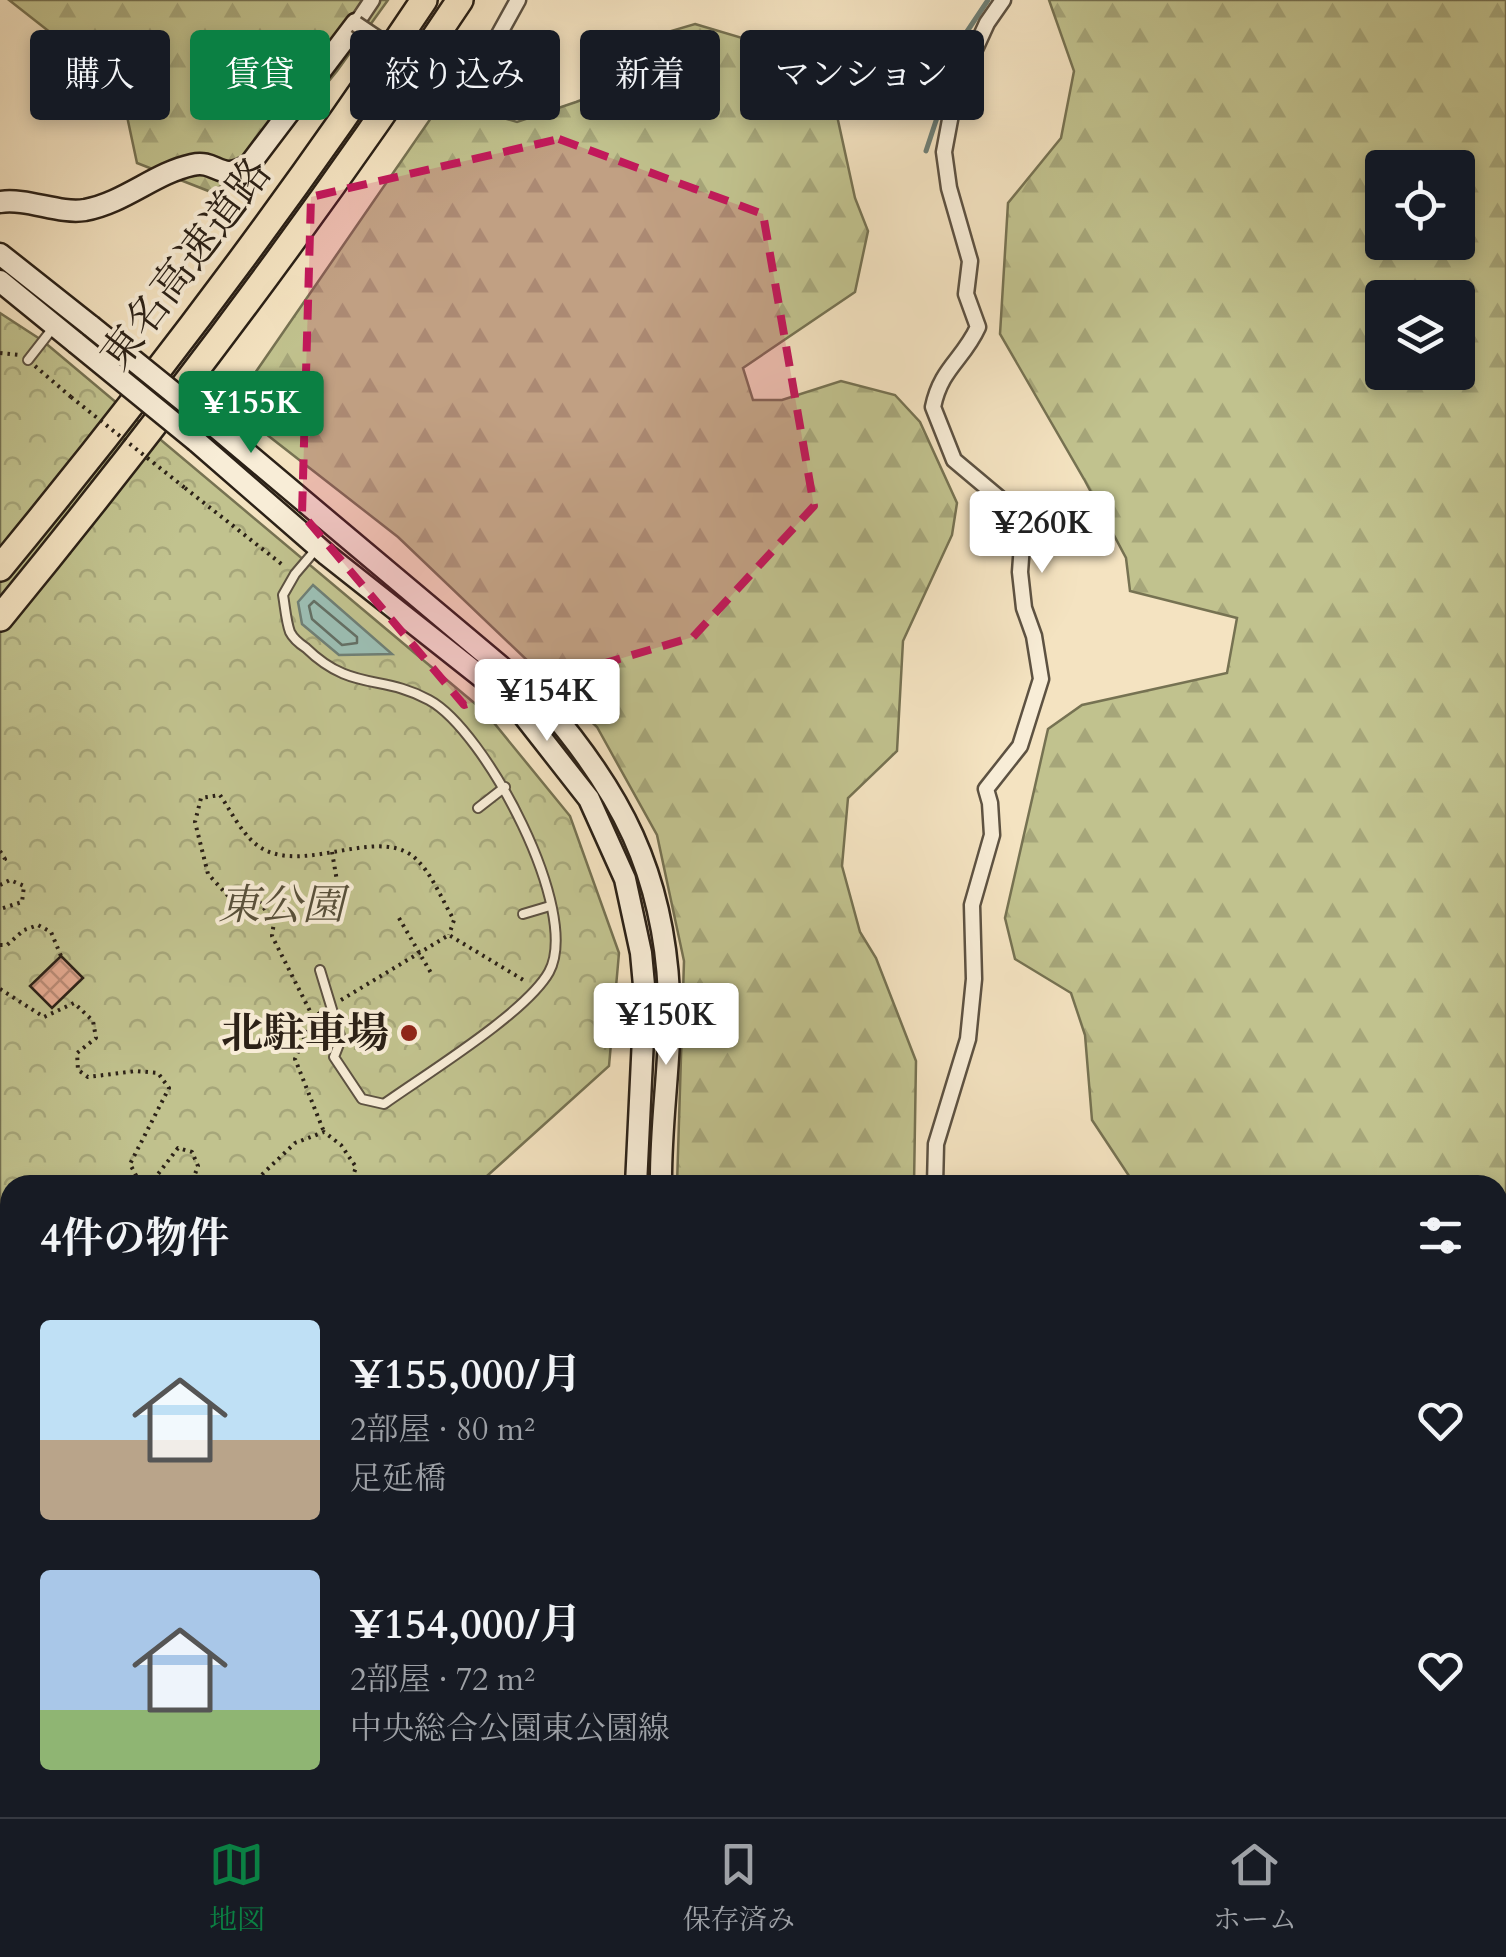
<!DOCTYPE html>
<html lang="ja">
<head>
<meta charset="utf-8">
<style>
  body { margin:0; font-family:Cardo,"Noto Serif JP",serif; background:#20242c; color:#f1f3f6; height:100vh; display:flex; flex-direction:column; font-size:38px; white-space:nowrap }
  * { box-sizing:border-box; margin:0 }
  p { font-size:32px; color:#9ea1a6 }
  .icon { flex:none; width:55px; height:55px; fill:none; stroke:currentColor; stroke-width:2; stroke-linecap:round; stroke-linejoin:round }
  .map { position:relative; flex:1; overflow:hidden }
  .side { position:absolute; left:0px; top:1175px; width:1508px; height:642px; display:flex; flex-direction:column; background:#171b24; border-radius:30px 30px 0 0; box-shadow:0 5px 15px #0003 }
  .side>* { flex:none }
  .top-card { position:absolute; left:30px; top:30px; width:1000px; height:90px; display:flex; gap:20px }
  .controls { position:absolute; left:1365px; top:150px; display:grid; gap:20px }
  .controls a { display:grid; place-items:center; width:110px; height:110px; border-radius:10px; background:#171b24; box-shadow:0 5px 15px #0003; font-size:50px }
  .price { position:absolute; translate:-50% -85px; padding:0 22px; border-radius:10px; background:#fff; color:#222; font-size:32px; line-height:65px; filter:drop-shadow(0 2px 5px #0008) }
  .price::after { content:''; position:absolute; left:50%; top:60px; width:30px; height:22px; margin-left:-15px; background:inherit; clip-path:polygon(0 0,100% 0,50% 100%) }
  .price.current { background:#0b8043; color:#fff }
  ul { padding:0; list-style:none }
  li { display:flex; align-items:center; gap:30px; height:250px; padding:0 40px }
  li span { display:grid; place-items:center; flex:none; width:280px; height:200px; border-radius:10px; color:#555 }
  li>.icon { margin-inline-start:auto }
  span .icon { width:120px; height:120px; fill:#fffc; stroke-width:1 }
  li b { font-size:42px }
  h2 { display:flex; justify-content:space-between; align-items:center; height:120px; padding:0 40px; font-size:42px }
  .pill { padding:0 35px; border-radius:10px; background:#171b24; box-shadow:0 5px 15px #0003; font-size:35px; line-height:90px }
  .pill.current { background:#0b8043; color:#fff }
  .dock { display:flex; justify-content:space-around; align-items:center; height:140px; border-top:2px solid #363941; background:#171b24; font-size:28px; color:#9ea1a6 }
  .dock a { display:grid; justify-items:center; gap:5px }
  .dock .current { color:#0b8043 }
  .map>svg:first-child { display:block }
  .forest { fill:url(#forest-firs); stroke:#767252; stroke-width:2.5; fill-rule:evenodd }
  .park { fill:url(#park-crowns); stroke:#767252; stroke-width:2.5 }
  .water { fill:#9cbeb3; stroke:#6f7f75; stroke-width:2.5 }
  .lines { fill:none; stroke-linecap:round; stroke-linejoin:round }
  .shore { stroke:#647065; stroke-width:2.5 }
  .stream { stroke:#6f7f75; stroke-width:5 }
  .building { fill:url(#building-cross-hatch); stroke:#2b2117; stroke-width:2.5 }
  .lane-casing { stroke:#5d5242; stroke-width:12 }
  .street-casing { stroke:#5d5242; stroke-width:19 }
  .secondary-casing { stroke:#2b2117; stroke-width:25 }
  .highway-casing { stroke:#2b2117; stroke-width:30 }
  .path { stroke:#2b2117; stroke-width:4; stroke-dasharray:2.5 5; stroke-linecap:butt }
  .lane { stroke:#f8edd7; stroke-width:8 }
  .street { stroke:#f8edd7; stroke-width:14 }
  .secondary { stroke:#f8edd7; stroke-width:20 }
  .highway { stroke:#f4e3c1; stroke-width:25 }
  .street-bridge-casing { stroke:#5d5242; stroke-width:19; stroke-linecap:butt }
  .secondary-bridge-casing { stroke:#2b2117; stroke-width:25; stroke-linecap:butt }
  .path-bridge { stroke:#2b2117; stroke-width:4; stroke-dasharray:2.5 5; stroke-linecap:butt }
  .street-bridge { stroke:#f8edd7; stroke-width:14 }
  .secondary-bridge { stroke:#f8edd7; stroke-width:20 }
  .marked { fill:#c2185b; fill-opacity:0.2; stroke:#c2185b; stroke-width:8; stroke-dasharray:20 12; stroke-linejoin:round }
  .poi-dot { fill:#8f2418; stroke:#f8edd7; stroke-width:4 }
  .labels { text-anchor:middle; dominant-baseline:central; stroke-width:8; stroke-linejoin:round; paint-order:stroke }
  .street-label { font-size:42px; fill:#2b2117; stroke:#f8edd7 }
  .park-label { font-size:42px; font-style:italic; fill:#58513b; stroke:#f8edd7 }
  .poi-label { font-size:42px; font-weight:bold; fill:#2b2117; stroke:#f8edd7; text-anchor:end }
</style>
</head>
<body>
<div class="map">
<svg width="1506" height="1817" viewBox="0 0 1506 1817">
  <defs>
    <pattern id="forest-firs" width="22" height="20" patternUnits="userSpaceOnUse" patternTransform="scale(2.5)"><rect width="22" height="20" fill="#c1c28e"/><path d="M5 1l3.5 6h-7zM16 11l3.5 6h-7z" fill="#a6a67a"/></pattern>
    <pattern id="park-crowns" width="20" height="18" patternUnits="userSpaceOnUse" patternTransform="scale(2.5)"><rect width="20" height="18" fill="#c1c28e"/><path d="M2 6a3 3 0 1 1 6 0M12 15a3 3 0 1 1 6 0" fill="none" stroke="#a6a67a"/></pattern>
    <pattern id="building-cross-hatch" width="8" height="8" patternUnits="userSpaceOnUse" patternTransform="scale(2.5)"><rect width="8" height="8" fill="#e5ab92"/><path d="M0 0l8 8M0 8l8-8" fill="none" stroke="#ba8b76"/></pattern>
  </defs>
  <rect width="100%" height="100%" fill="#f4e3c1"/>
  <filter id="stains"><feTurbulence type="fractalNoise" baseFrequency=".002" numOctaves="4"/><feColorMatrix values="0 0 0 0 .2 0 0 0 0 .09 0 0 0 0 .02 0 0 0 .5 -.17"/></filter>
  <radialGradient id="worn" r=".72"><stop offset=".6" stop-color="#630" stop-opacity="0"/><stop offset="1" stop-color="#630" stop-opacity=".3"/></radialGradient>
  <g class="forest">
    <path d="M9,0h379l-51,71 -71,87 -55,34 -74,-29 -16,-75z"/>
    <path d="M1049,0h457v1817h-34l4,-3 -2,-6h24v-623h-363l-43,-65 -7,-85 -14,-42 -56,-34 -10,-41 43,-189 34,-24 145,-32 10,-55 -107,-27 -4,-33 -42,-79 -84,-145 8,-131 53,-65 13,-67zM1382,168h76v74h-76zM1382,298h76v74h-76z"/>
    <path d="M695,24l81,24 58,54 21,96 13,33 -13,61 -112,76 10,32h29l59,-19 54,14 25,27 37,81 -5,32 -49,106 -6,110 -49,47 -6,68 18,66 16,26 40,103 -2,124h-237l7,-224 -27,-126 -60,-108 -199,-190 -146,-114 -8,-34 187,-271 33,-12 53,16 59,-20 45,-17 50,-54z"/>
    <path d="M756,1808h678l7,9h-683z"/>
  </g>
  <path class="park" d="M0,313l43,28 442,371 85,104 49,137 -10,113 -132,119h-467v623h182l-3,9h-189z"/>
  <path class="water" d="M313,585l79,69 -53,1 -37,-31 -4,-22z"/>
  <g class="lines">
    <path class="shore" d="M314,601l43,36v6l-15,2 -30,-26 -3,-13z"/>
    <path class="stream" d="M926,151l38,-115 24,-36"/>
  </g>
  <path class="building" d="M61,956l22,22 -31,30 -22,-22z"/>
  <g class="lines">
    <g class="lane-casing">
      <g id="lane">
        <path d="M28,360l25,-32"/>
        <path d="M318,547l-23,27 -12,21c2,11 3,26 7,37 3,6 10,12 16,16 45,44 76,26 123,52 56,30 153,212 120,272 -23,41 -123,102 -165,132l-22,-5 -28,-42 7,-18 -21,-69"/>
        <path d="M478,808l27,-21"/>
        <path d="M523,914l27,-8"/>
      </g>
    </g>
    <g class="street-casing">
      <g id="street">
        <path d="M356,24l16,-24"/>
        <path d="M454,90l27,-23 37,-67"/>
        <path d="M935,1185l1,-41 32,-105 6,-60 -2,-74 20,-70 -2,-32 -4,-14 34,-43 21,-67 -7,-43 -10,-28 -4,-36 3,-41 -13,-24 -56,-47 -21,-53c8,-39 30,-47 45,-80l-12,-33 4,-33 -21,-73 -5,-36 11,-59 32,-70 16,-23"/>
        <path d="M1498,1391l8,-2"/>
        <path d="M0,1522l10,1"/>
        <path d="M94,1817l3,-9"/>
      </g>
    </g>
    <g class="secondary-casing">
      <g id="secondary">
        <path d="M0,202c28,-4 58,12 85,8 39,-7 70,-37 107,-45 26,-6 27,19 58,-1l106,-140"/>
        <path d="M0,254l91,72"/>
        <path d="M0,281l76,62"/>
        <path d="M211,423l333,280c77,89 119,169 125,290 3,64 -9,128 -8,192"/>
        <path d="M196,441l131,114 186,147 76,97 36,80 16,74 4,43 -9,189"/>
        <path d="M712,1808v9"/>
        <path d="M736,1808v9"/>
      </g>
    </g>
    <g class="highway-casing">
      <g id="highway">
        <path d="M0,568c150,-182 293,-371 424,-568"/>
        <path d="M0,618c163,-199 318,-404 460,-618"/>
      </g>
    </g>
    <g class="path">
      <path d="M0,353l19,2"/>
      <path d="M35,366l36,31"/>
      <path d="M185,488l99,78"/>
      <path d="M0,851l5,8 -5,1"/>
      <path d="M332,852l5,29"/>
      <path d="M0,885l10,-5 14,6 -2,16 -22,7"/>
      <path d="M399,918l32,55"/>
      <path d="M0,945h7l17,-15 14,-5 13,7 10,24"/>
      <path d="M0,989l44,28 30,-14 19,18 3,17 -19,15 1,17 10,7 48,-6 22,2 11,15 -39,76 9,17 16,-3 23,-30 14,4 6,14 -7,19"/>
      <path d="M341,1000l108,-65 76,46"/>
      <path d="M320,1013l-7,4 -18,42 29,73"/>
      <path d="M313,1017l-41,-81 2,-14 -18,-25 -25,2 -23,-25 -13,-52 6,-24 19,-3c11,16 24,44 43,54 45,25 120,-26 155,12 15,15 25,41 36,59l-5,15"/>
      <path d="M251,1185l44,-42 29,-11 17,13 15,22 -6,18"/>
      <path d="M0,1437l10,5"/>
      <path d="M1498,1763l8,4"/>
    </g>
    <use href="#lane" class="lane"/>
    <use href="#street" class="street"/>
    <use href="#secondary" class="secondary"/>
    <use href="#highway" class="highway"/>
    <g class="street-bridge-casing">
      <path id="street-bridge" d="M356,24l98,66"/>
    </g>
    <g class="secondary-bridge-casing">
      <g id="secondary-bridge">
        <path d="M91,326l120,97"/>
        <path d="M76,343l120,98"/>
      </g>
    </g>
    <path class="path-bridge" d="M71,397l114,91"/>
    <use href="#street-bridge" class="street-bridge"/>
    <use href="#secondary-bridge" class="secondary-bridge"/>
  </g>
  <path class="marked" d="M559,139l204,75 51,292 -121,131 -229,68 -162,-191 9,-317z"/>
  <circle class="poi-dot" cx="409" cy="1033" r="10"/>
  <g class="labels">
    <g class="street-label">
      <text transform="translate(186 264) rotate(-53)">東名高速道路</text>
    </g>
    <g class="park-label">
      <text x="281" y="905">東公園</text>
    </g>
    <g class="poi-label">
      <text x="389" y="1033">北駐車場</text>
    </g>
  </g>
  <rect width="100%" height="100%" filter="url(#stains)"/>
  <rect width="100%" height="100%" fill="url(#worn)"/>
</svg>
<div class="controls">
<a><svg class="icon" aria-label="locate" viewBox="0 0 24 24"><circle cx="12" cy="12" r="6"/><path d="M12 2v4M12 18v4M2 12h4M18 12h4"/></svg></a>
<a><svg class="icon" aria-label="layers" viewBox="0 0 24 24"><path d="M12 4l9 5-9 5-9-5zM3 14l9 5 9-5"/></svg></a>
</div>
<b class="price current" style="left:251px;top:456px">¥155K</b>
<b class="price" style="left:1042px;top:576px">¥260K</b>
<b class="price" style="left:547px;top:744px">¥154K</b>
<b class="price" style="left:666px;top:1068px">¥150K</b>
<div class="top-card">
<a class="pill">購入</a>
<a class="pill current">賃貸</a>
<a class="pill">絞り込み</a>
<a class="pill">新着</a>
<a class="pill">マンション</a>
</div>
<section class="side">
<h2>4件の物件<svg class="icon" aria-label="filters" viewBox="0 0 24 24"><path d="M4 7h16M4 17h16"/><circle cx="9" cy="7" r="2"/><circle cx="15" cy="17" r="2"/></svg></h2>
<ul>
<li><span style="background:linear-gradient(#bfe0f5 60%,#b9a48a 0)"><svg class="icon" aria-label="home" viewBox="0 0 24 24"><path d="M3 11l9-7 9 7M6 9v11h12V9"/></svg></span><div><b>¥155,000/月</b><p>2部屋 · 80 m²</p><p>足延橋</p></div><svg class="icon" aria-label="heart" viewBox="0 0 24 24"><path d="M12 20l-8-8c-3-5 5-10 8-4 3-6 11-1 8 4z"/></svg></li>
<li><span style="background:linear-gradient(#a9c7e8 70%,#8fb573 0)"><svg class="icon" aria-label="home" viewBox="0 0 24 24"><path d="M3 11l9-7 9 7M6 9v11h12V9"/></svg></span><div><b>¥154,000/月</b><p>2部屋 · 72 m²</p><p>中央総合公園東公園線</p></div><svg class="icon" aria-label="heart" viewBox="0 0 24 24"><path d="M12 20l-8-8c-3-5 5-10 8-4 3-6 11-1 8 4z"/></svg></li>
</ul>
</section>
</div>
<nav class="dock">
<a class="current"><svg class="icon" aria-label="map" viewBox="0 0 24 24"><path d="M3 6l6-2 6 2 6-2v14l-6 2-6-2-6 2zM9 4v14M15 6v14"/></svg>地図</a>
<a><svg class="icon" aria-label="saved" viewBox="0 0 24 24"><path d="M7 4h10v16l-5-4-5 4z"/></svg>保存済み</a>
<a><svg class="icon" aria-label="home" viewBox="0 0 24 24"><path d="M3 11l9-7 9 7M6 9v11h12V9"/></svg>ホーム</a>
</nav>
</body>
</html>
